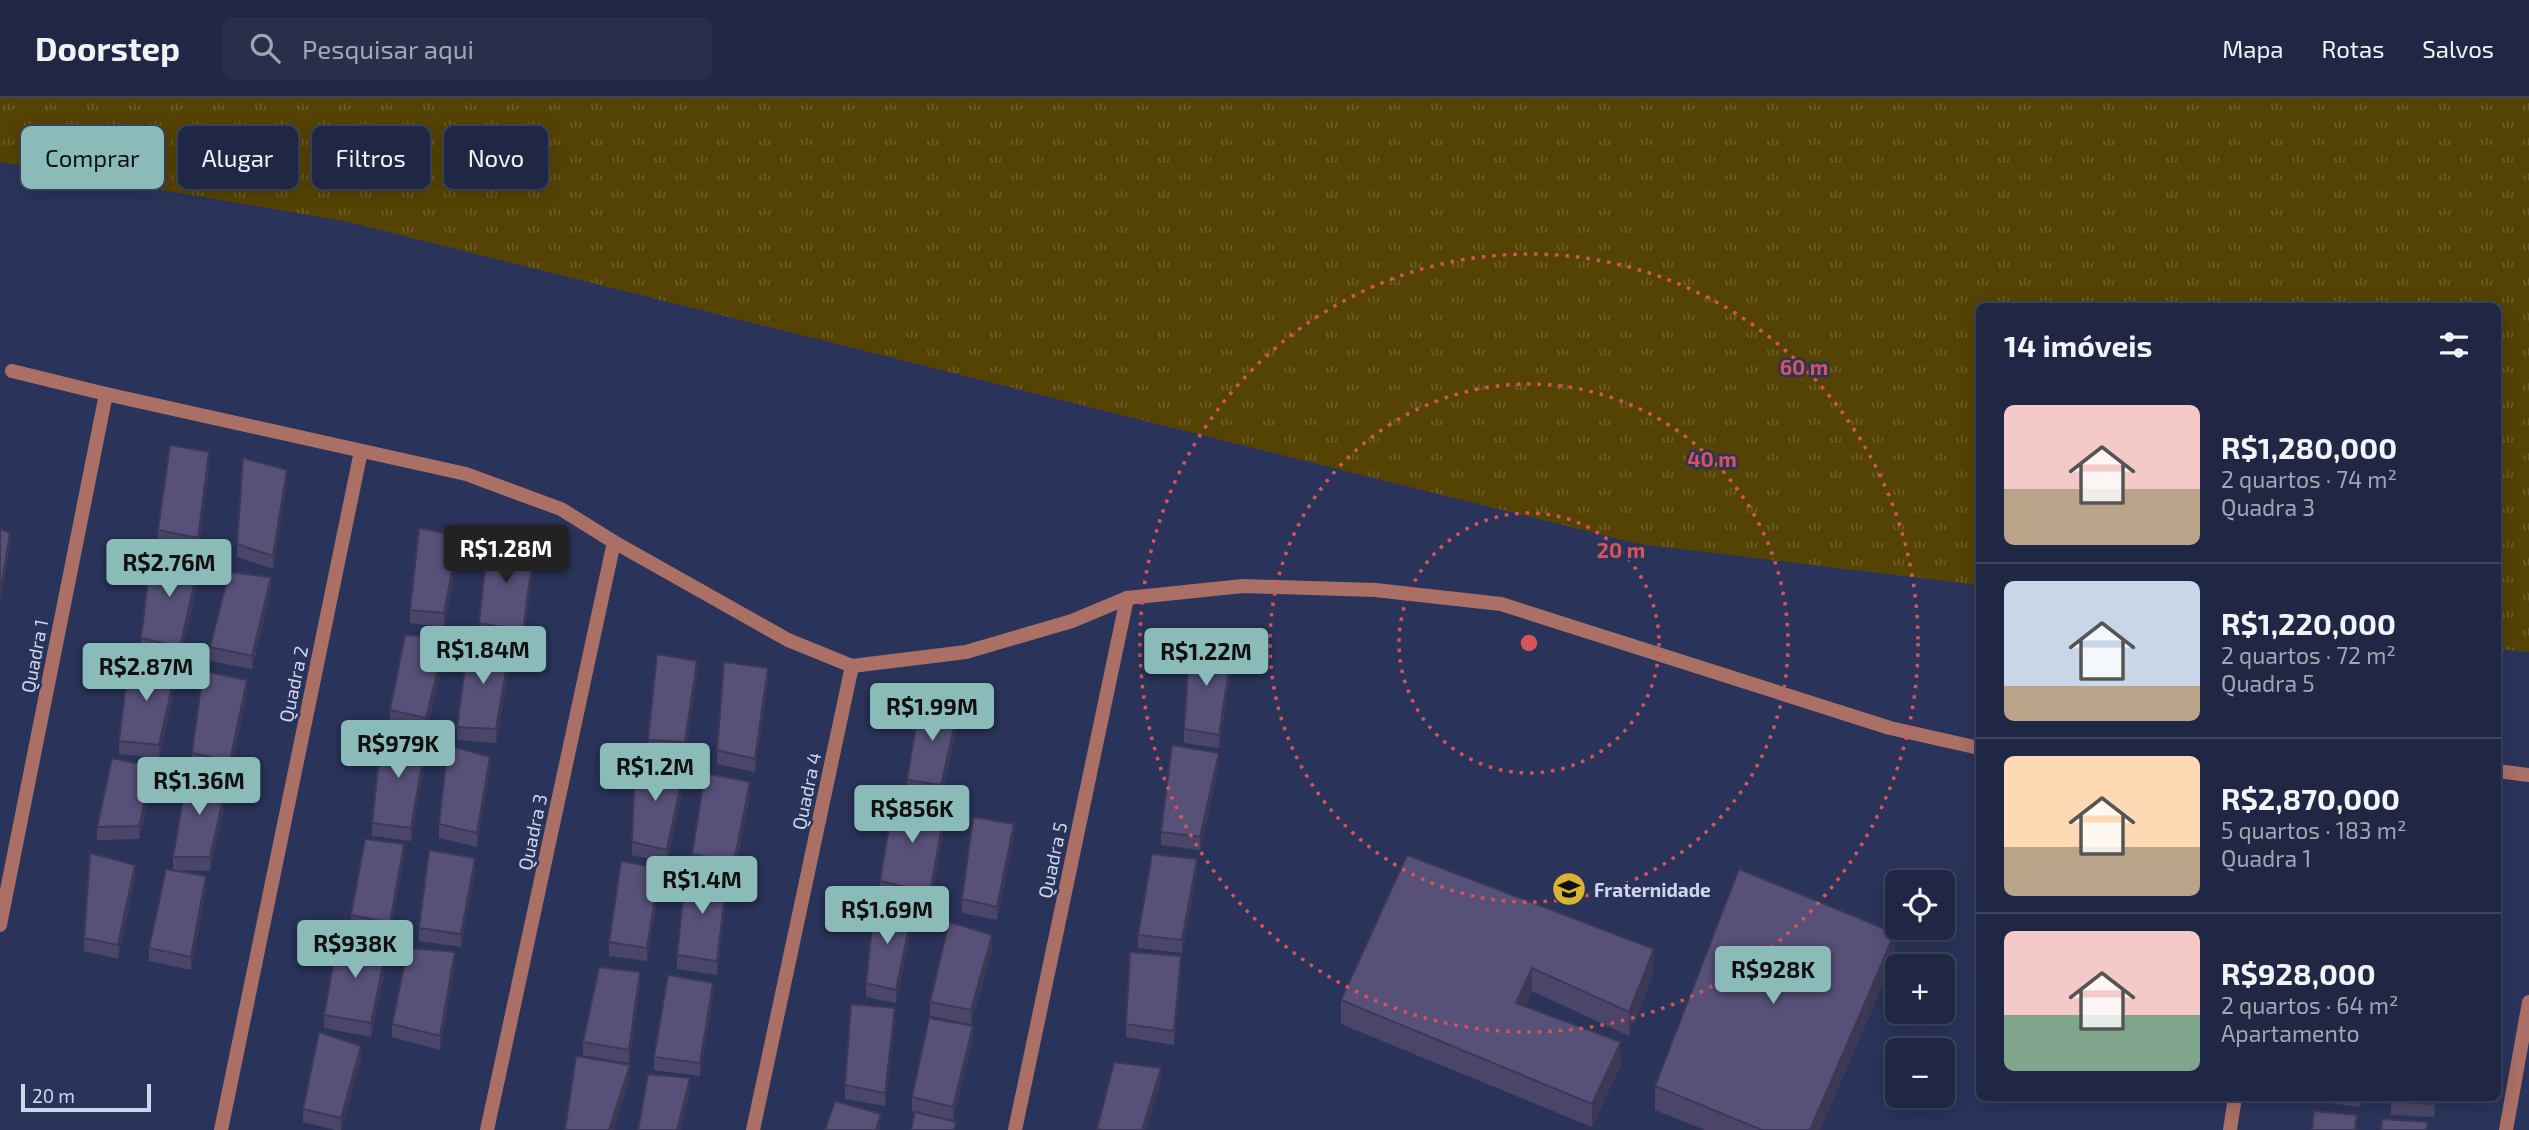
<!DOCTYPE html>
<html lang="pt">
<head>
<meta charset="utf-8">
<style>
  body { margin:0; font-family:"Exo 2",sans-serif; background:#282f4b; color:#f1f3f6; height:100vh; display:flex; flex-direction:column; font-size:26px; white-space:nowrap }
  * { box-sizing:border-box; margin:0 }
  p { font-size:23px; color:#a2a5b2 }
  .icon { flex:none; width:38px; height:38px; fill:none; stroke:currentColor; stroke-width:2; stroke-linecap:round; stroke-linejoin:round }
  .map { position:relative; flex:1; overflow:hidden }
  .panel { position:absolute; left:1976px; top:205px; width:525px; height:798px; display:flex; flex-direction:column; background:#202744; border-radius:10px; box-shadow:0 4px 18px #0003,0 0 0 2px #3d445d }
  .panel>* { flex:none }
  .hud { position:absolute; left:21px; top:28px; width:665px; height:63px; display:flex; gap:14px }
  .buttons { position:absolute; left:1885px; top:772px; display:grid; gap:14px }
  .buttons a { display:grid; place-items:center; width:70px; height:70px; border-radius:10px; background:#202744; box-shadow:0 4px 18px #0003,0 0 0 2px #3d445d; font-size:35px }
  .scale { position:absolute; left:21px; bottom:18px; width:130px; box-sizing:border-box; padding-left:7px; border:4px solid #ced6ee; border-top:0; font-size:19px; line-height:24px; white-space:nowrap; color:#ced6ee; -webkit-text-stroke:5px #2a345a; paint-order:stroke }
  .price { position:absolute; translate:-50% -60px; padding:0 16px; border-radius:7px; background:#8bbbb9; color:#111; font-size:23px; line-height:46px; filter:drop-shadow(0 2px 4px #0008) }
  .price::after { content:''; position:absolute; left:50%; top:42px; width:21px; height:16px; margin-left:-10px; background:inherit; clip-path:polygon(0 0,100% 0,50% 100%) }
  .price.selected { background:#222; color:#fff }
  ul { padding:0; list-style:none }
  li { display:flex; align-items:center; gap:21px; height:175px; padding:0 28px }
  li+li { border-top:2px solid #3d445d }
  li span { display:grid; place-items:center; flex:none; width:196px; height:140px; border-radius:10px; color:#555 }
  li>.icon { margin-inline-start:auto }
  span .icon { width:84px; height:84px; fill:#fffc; stroke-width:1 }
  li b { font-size:30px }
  h2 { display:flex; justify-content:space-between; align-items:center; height:84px; padding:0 28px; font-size:30px }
  .pill { padding:0 24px; border-radius:10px; background:#202744; box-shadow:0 4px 18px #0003,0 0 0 2px #3d445d; font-size:24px; line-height:63px }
  .pill.selected { background:#8bbbb9; color:#111 }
  header { display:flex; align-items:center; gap:42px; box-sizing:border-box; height:98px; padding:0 35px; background:#202744; border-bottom:2px solid #3d445d }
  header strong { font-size:33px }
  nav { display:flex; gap:38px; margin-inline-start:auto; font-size:24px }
  .search { width:490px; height:63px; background:#282f4b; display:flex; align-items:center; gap:18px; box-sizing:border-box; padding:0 24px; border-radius:10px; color:#a2a5b2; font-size:26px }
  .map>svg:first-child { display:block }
  .grass { fill:url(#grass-tufts) }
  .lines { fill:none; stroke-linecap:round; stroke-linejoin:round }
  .minor { stroke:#aa6f65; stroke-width:14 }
  .tertiary { stroke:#aa6f65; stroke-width:14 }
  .wall { fill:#4b4669 }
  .shaded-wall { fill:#3d3955 }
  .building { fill:#57517a; stroke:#3d3955; stroke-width:2 }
  .ring { fill:none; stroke:#d4545a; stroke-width:3.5; stroke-dasharray:3.5 7 }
  .labels { text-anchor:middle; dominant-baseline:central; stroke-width:5; stroke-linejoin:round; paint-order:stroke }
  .street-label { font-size:19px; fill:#ced6ee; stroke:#2a345a }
  .poi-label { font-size:19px; font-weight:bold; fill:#ced6ee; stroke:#2a345a; text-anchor:start }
  .centre { fill:#d4545a; stroke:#2a345a; stroke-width:3.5 }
  .ring-label { font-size:21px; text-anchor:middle; font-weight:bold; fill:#d4545a; stroke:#2a345a; stroke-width:5; stroke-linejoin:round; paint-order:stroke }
</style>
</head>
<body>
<header>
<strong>Doorstep</strong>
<div class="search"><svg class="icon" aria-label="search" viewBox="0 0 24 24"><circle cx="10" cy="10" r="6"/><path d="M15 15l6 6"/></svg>Pesquisar aqui</div>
<nav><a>Mapa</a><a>Rotas</a><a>Salvos</a></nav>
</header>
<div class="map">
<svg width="2529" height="1032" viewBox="0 0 2529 1032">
  <defs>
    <pattern id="grass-tufts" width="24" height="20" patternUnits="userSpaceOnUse" patternTransform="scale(1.75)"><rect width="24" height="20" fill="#554303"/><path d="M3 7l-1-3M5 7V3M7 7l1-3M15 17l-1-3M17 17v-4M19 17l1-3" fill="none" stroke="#6c5d28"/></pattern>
  </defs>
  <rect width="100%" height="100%" fill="#2a345a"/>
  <path class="grass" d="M0,0h2529v554l-32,-3v-343h-518v279l-340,-41 -1295,-323 -344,-59z"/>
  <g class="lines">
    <g class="minor">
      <path d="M0,827l106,-531"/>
      <path d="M221,1032l140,-679"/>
      <path d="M487,1032l127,-588"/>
      <path d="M753,1032l99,-464"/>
      <path d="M1015,1032l112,-532"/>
      <path d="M2230,1032l5,-33"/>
      <path d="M2506,1032l23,-128"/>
    </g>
    <g class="tertiary">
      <path d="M12,273l94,23 360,80 95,35 53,33 174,98 64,26 114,-14 106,-31 55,-23 116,-12 132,4 126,14 389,124 89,20"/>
      <path d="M2497,673l32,4"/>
    </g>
  </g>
  <g class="wall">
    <path d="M209,367l-11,87 -40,-9v-13z"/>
    <path d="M287,385l-14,86 -36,-12v-13z"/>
    <path d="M459,451l-15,78 -34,-4v-13z"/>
    <path d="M534,463l-11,83 -44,-7v-14z"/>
    <path d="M200,474l-20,88 -39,-9v-13z"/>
    <path d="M271,492l-19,79 -42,-8v-14z"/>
    <path d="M446,552l-20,81 -36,-8v-13z"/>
    <path d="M510,564l-14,81 -39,-3v-13z"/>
    <path d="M1232,565l-13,85 -35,-5v-14z"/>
    <path d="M697,577l-12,80 -37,-2v-13z"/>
    <path d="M768,583l-13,91 -38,-8v-14z"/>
    <path d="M176,584l-17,76 -40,-4v-13z"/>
    <path d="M247,595l-17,81 -38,-8v-13z"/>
    <path d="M958,625l-17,75 -34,-5v-13z"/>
    <path d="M426,657l-15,86 -39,-5v-13z"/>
    <path d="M1219,668l-19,84 -39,-5v-13z"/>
    <path d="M490,672l-13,77 -38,-9v-14z"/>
    <path d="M153,683l-14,58 -42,1v-13z"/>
    <path d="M684,684l-17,81 -35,-8v-13z"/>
    <path d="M227,697l-17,76 -37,-1v-13z"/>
    <path d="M750,697l-16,80 -42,-7v-14z"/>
    <path d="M945,725l-15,83 -50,-12v-13z"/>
    <path d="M1014,739l-17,83 -35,-7v-14z"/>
    <path d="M1407,757l247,117 -25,64 -97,-45 -7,16 96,58 -29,62 -251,-103v-24z"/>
    <path d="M404,759l-14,79 -39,-8v-13z"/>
    <path d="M475,773l-14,76 -42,-6v-13z"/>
    <path d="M1197,774l-15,81 -44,-5v-13z"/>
    <path d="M135,780l-17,81 -34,-8v-13z"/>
    <path d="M660,783l-13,80 -38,-5v-14z"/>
    <path d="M206,791l-15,81 -42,-9v-13z"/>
    <path d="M727,793l-10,84 -40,-6v-14z"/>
    <path d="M911,832l-15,73 -30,-6v-14z"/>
    <path d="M992,851l-21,75 -41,-8v-14z"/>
    <path d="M1895,858l-75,174h-115l-50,-20v-24z"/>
    <path d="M387,862l-16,77 -47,-9v-13z"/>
    <path d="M455,868l-15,84 -48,-13v-13z"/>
    <path d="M1181,871l-7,76 -48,-8v-13z"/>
    <path d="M640,887l-11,78 -46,-8v-13z"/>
    <path d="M713,898l-13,80 -46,-6v-13z"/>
    <path d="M895,923l-10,85 -40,-7v-14z"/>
    <path d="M973,941l-20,81 -41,-9v-14z"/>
    <path d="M361,961l-20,71h-5l-33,-8v-13z"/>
    <path d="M2323,999h38l-1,10 -37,-5z"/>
    <path d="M2391,999h46l-3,20 -43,-2z"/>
  </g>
  <g class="shaded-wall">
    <path d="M209,354v13l-11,87v-14z"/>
    <path d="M287,372v13l-14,86v-13z"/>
    <path d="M10,435v13l-10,62v-13z"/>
    <path d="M459,438v13l-15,78v-14z"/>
    <path d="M534,450v13l-11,83v-13z"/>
    <path d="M200,461v13l-20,88v-13z"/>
    <path d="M271,479v13l-19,79v-13z"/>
    <path d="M446,539v13l-20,81v-13z"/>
    <path d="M510,550v14l-14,81v-14z"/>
    <path d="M1232,552v13l-13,85v-13z"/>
    <path d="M697,563v14l-12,80v-13z"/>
    <path d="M768,570v13l-13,91v-13z"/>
    <path d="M176,571v13l-17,76v-13z"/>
    <path d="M247,582v13l-17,81v-13z"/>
    <path d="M958,612v13l-17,75v-13z"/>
    <path d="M426,643v14l-15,86v-13z"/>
    <path d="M1219,655v13l-19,84v-13z"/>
    <path d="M490,659v13l-13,77v-14z"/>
    <path d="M153,669v14l-14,58v-13z"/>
    <path d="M684,670v14l-17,81v-13z"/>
    <path d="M227,684v13l-17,76v-14z"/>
    <path d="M750,684v13l-16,80v-13z"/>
    <path d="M945,712v13l-15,83v-13z"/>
    <path d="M1014,726v13l-17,83v-13z"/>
    <path d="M404,746v13l-14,79v-13z"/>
    <path d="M475,760v13l-14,76v-13z"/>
    <path d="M1197,761v13l-15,81v-13z"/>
    <path d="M135,767v13l-17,81v-14z"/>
    <path d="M660,770v13l-13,80v-13z"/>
    <path d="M206,778v13l-15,81v-13z"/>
    <path d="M727,780v13l-10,84v-14z"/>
    <path d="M911,819v13l-15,73v-13z"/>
    <path d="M1895,835v23l-75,174h-10z"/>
    <path d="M992,837v14l-21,75v-14z"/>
    <path d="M387,848v14l-16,77v-14z"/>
    <path d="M1654,851v23l-25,64v-24z"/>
    <path d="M455,854v14l-15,84v-14z"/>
    <path d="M1181,858v13l-7,76v-14z"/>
    <path d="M1532,870v23l-16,35v-23z"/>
    <path d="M640,874v13l-11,78v-13z"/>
    <path d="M713,885v13l-13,80v-13z"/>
    <path d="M895,910v13l-10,85v-13z"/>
    <path d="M973,928v13l-20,81v-13z"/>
    <path d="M1621,944v23l-29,62v-23z"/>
    <path d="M361,948v13l-20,71v-12z"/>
    <path d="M630,967v14l-16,51h-5z"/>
    <path d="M1161,970v13l-15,49h-4z"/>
    <path d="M690,980v13l-9,39h-4z"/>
    <path d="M2435,999h2l-3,20v-13z"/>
    <path d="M881,1016l-1,16h-4z"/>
  </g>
  <g class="building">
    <path d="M170,347l39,7 -11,86 -40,-8z"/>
    <path d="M243,360l44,12 -14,86 -36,-12z"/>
    <path d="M419,430l40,8 -15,77 -34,-3z"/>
    <path d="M0,431l10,4 -10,62z"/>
    <path d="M488,442l46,8 -11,83 -44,-8z"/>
    <path d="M151,458l49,3 -20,88 -39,-9z"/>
    <path d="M229,474l42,5 -19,79 -42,-9z"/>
    <path d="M405,537l41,2 -20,81 -36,-8z"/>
    <path d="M468,546l42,4 -14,81 -39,-2z"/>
    <path d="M1190,546l42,6 -13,85 -35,-6z"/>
    <path d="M657,556l40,7 -12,81 -37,-2z"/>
    <path d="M129,563l47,8 -17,76 -40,-4z"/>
    <path d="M724,564l44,6 -13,91 -38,-9z"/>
    <path d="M203,573l44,9 -17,81 -38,-8z"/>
    <path d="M920,604l38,8 -17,75 -34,-5z"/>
    <path d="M382,634l44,9 -15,87 -39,-5z"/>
    <path d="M448,647l42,12 -13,76 -38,-9z"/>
    <path d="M1172,647l47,8 -19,84 -39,-5z"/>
    <path d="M112,660l41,9 -14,59 -42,1z"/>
    <path d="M635,664l49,6 -17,82 -35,-8z"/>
    <path d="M705,675l45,9 -16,80 -42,-8z"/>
    <path d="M187,677l40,7 -17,75h-37z"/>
    <path d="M894,699l51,13 -15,83 -50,-12z"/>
    <path d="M973,719l41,7 -17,83 -35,-8z"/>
    <path d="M365,741l39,5 -14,79 -39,-8z"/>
    <path d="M429,752l46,8 -14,76 -42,-6z"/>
    <path d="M90,755l45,12 -17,80 -34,-7z"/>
    <path d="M1152,756l45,5 -15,81 -44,-5z"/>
    <path d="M1407,757l247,94 -25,63 -97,-44 -16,35 105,39 -29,62 -251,-104z"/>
    <path d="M621,763l39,7 -13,80 -38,-6z"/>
    <path d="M166,771l40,7 -15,81 -42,-9z"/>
    <path d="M1739,771l156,64 -85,197h-48l-107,-44z"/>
    <path d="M686,773l41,7 -10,83 -40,-6z"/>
    <path d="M875,802l36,17 -15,73 -30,-7z"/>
    <path d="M949,824l43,13 -21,75 -41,-8z"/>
    <path d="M338,839l49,9 -16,77 -47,-8z"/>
    <path d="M408,850l47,4 -15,84 -48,-12z"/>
    <path d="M1130,854l51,4 -7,75 -48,-7z"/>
    <path d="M599,869l41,5 -11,78 -46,-8z"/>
    <path d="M668,877l45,8 -13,80 -46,-6z"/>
    <path d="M851,906l44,4 -10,85 -40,-8z"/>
    <path d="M929,920l44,8 -20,81 -41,-10z"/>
    <path d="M319,934l42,14 -20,72 -38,-9z"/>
    <path d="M576,958l54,9 -21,65h-44z"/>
    <path d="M1114,964l47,6 -19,62h-41l-4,-1z"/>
    <path d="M648,976l42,4 -13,52h-39z"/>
    <path d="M2391,999h44l-1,7 -43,-3z"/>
    <path d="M835,1003l46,13 -5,16h-51z"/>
    <path d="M2314,1013l43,4 -2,15h-43z"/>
    <path d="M915,1014l41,10 -2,8h-43z"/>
    <path d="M2382,1021l46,3 -2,8h-45z"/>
  </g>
  <g class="ring">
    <circle cx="1529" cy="545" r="130"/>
    <circle cx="1529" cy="545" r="259"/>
    <circle cx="1529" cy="545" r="389"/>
  </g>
  <defs>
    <g id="school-disc" transform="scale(1.75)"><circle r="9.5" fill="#dbb333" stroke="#2a345a"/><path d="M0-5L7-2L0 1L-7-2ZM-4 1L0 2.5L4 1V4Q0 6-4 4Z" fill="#111"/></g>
  </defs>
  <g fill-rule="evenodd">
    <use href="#school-disc" x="1569" y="791"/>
  </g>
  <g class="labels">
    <g class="street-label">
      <text transform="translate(34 558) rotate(-79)">Quadra 1</text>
      <text transform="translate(293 586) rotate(-78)">Quadra 2</text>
      <text transform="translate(806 693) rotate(-78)">Quadra 4</text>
      <text transform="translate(532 734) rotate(-78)">Quadra 3</text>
      <text transform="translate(1052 762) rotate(-78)">Quadra 5</text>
    </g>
    <g class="poi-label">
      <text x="1594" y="791">Fraternidade</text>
    </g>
  </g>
  <circle cx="1529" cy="545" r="10" class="centre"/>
  <g class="ring-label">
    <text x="1804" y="277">60 m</text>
    <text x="1712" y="369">40 m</text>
    <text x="1621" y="460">20 m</text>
  </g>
</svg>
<div class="buttons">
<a><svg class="icon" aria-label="locate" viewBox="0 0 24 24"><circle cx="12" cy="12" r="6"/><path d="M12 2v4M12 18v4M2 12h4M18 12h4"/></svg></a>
<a>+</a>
<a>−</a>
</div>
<div class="scale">20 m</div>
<b class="price selected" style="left:506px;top:487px">R$1.28M</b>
<b class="price" style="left:169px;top:501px">R$2.76M</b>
<b class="price" style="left:483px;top:588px">R$1.84M</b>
<b class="price" style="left:1206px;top:590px">R$1.22M</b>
<b class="price" style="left:146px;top:605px">R$2.87M</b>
<b class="price" style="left:932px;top:645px">R$1.99M</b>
<b class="price" style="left:398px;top:682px">R$979K</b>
<b class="price" style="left:655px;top:705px">R$1.2M</b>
<b class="price" style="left:199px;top:719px">R$1.36M</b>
<b class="price" style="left:912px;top:747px">R$856K</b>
<b class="price" style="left:702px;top:818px">R$1.4M</b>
<b class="price" style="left:887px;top:848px">R$1.69M</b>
<b class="price" style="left:355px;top:882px">R$938K</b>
<b class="price" style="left:1773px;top:908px">R$928K</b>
<div class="hud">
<a class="pill selected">Comprar</a>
<a class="pill">Alugar</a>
<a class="pill">Filtros</a>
<a class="pill">Novo</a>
</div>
<section class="panel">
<h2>14 imóveis<svg class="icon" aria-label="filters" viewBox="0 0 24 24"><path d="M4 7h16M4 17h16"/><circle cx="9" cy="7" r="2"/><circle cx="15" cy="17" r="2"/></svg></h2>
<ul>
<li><span style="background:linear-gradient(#f6c9c9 60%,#b9a48a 0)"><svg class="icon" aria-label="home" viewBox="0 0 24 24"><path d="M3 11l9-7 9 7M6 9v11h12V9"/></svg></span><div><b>R$1,280,000</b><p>2 quartos · 74 m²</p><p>Quadra 3</p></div></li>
<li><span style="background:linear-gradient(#c9d6e8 75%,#b9a48a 0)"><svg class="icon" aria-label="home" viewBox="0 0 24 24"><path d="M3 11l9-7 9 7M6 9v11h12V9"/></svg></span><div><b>R$1,220,000</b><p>2 quartos · 72 m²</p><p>Quadra 5</p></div></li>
<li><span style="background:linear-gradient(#ffd9b3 65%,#b9a48a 0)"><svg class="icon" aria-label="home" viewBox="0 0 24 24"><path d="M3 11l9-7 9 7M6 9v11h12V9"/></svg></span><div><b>R$2,870,000</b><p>5 quartos · 183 m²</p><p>Quadra 1</p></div></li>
<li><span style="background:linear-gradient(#f6c9c9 60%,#7fa58c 0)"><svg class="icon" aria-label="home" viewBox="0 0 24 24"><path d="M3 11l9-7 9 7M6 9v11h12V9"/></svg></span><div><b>R$928,000</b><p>2 quartos · 64 m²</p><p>Apartamento</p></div></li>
</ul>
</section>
</div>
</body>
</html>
